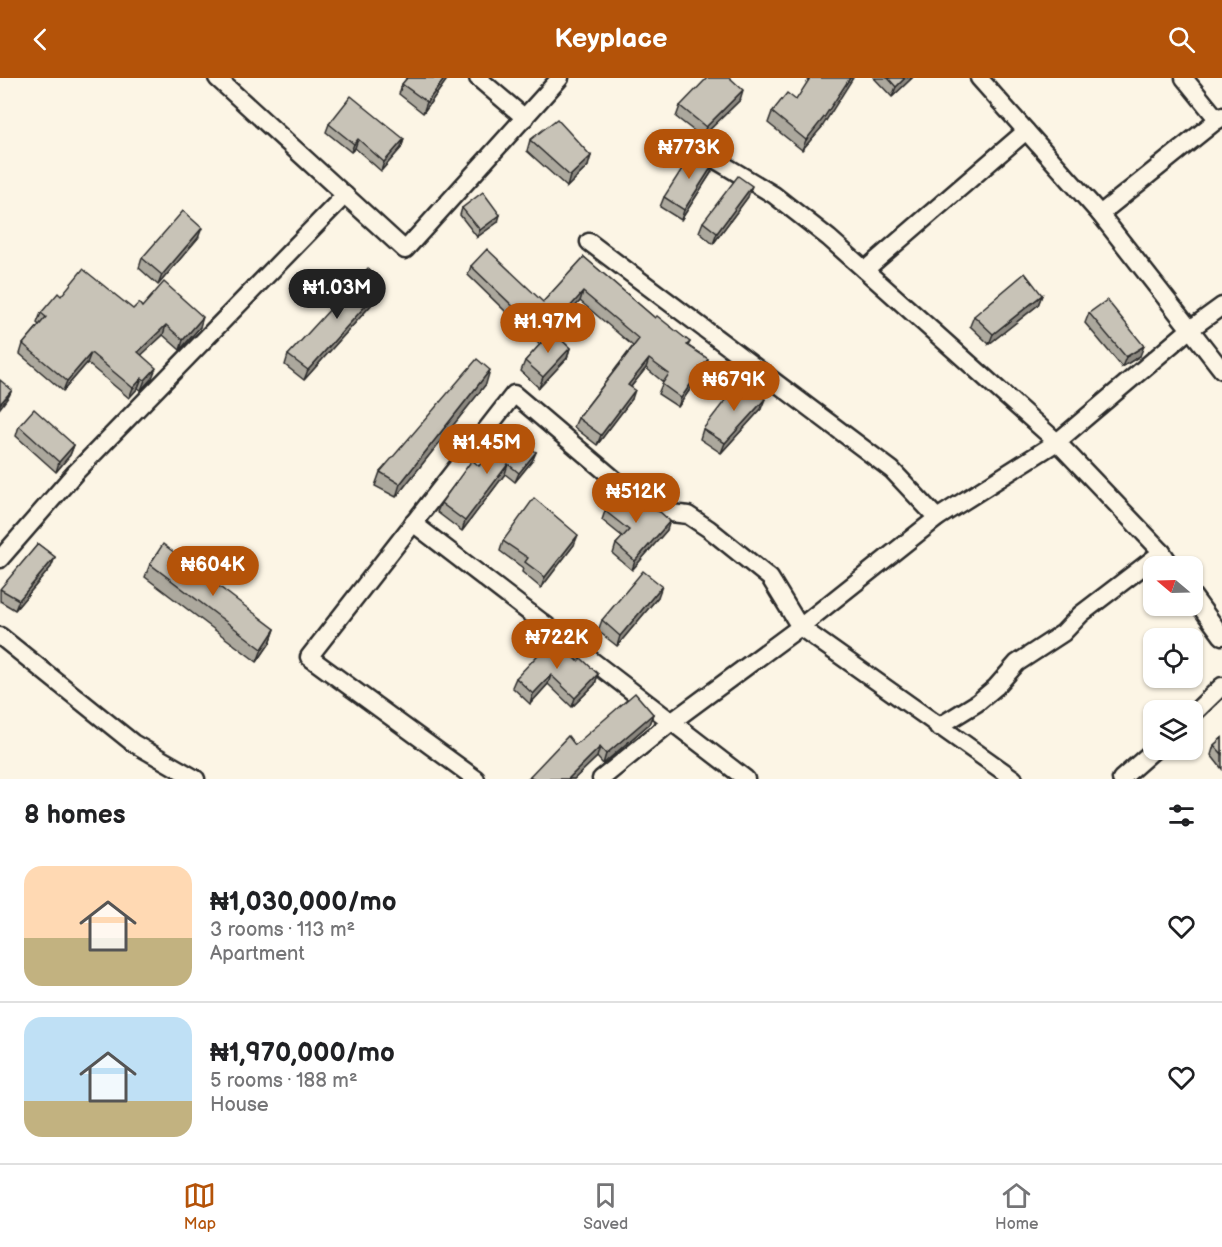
<!DOCTYPE html>
<html lang="en">
<head>
<meta charset="utf-8">
<style>
  body { margin:0; font-family:"Balsamiq Sans",sans-serif; background:#f6f6f6; color:#202124; height:100vh; display:flex; flex-direction:column; font-size:22px; white-space:nowrap }
  * { box-sizing:border-box; margin:0 }
  p { font-size:20px; color:#757577 }
  .icon { flex:none; width:33px; height:33px; fill:none; stroke:currentColor; stroke-width:2; stroke-linecap:round; stroke-linejoin:round }
  .map { position:relative; height:701px; overflow:hidden }
  .drawer { display:flex; flex-direction:column; background:#fff; flex:1 }
  .drawer>* { flex:none }
  .needle { width:39px; rotate:289deg }
  .fabs { position:absolute; left:1143px; top:478px; display:grid; gap:12px }
  .fabs a { display:grid; place-items:center; width:60px; height:60px; border-radius:12px; background:#fff; box-shadow:0 2px 4px #0004; font-size:30px }
  .price { position:absolute; translate:-50% -51px; padding:0 14px; border-radius:21px; background:#b45309; color:#fff; font-size:20px; line-height:39px; filter:drop-shadow(0 2px 3px #0008) }
  .price::after { content:''; position:absolute; left:50%; top:36px; width:18px; height:14px; margin-left:-9px; background:inherit; clip-path:polygon(0 0,100% 0,50% 100%) }
  .price.selected { background:#222; color:#fff }
  ul { padding:0; list-style:none }
  li { display:flex; align-items:center; gap:18px; height:150px; padding:0 24px }
  li+li { border-top:2px solid #e0e0e0 }
  li span { display:grid; place-items:center; flex:none; width:168px; height:120px; border-radius:18px; color:#555 }
  li>.icon { margin-inline-start:auto }
  span .icon { width:72px; height:72px; fill:#fffc; stroke-width:1 }
  li b { font-size:26px }
  h2 { display:flex; justify-content:space-between; align-items:center; height:72px; padding:0 24px; font-size:26px }
  header { display:flex; justify-content:space-between; align-items:center; height:78px; padding:0 24px; background:#b45309; color:#fff; font-size:27px; font-weight:700 }
  .dock { display:flex; justify-content:space-around; align-items:center; height:84px; border-top:2px solid #e0e0e0; background:#fff; font-size:16px; color:#757577 }
  .dock a { display:grid; justify-items:center; gap:3px }
  .dock .selected { color:#b45309 }
  .map>svg:first-child { display:block }
  .lines { fill:none; stroke-linecap:round; stroke-linejoin:round }
  .street-casing { stroke:#2b2b2b; stroke-width:21 }
  .street { stroke:#fcf5e5; stroke-width:16 }
  .wall { fill:#aca89d; stroke:#2b2b2b; stroke-width:1.5 }
  .shaded-wall { fill:#8c8880; stroke:#2b2b2b; stroke-width:1.5 }
  .building { fill:#c8c3b7; stroke:#2b2b2b; stroke-width:1.5 }
</style>
</head>
<body>
<header><svg class="icon" aria-label="back" viewBox="0 0 24 24"><path d="M15 5l-7 7 7 7"/></svg>Keyplace<svg class="icon" aria-label="search" viewBox="0 0 24 24"><circle cx="10" cy="10" r="6"/><path d="M15 15l6 6"/></svg></header>
<div class="map">
<svg width="1222" height="701" viewBox="0 0 1222 701">
  <rect width="100%" height="100%" fill="#fcf5e5"/>
  <filter id="ink" filterUnits="userSpaceOnUse"><feTurbulence type="fractalNoise" baseFrequency=".0167" numOctaves="2"/><feDisplacementMap in="SourceGraphic" scale="12" xChannelSelector="R" yChannelSelector="G"/><feConvolveMatrix kernelMatrix="1 2 1 2 8 2 1 2 1" color-interpolation-filters="sRGB"/></filter>
  <g filter="url(#ink)">
    <g class="lines">
      <g class="street-casing">
        <g id="street">
          <path d="M217,0l188,172 155,-172"/>
          <path d="M478,0l47,40"/>
          <path d="M979,0l121,136 122,156"/>
          <path d="M1184,0l34,42"/>
          <path d="M704,75l70,42 55,43 228,204 105,110 10,15"/>
          <path d="M1100,136l122,-98"/>
          <path d="M589,164l303,228 45,48"/>
          <path d="M865,192l161,-139"/>
          <path d="M413,445l333,256"/>
          <path d="M0,481l75,-86 270,-278"/>
          <path d="M1192,517l30,41"/>
          <path d="M0,558l133,107 63,36"/>
          <path d="M1192,637l30,-29"/>
          <path d="M938,649l39,-24 19,-16 21,-24 46,-30 18,-19 81,-62"/>
          <path d="M476,701l-167,-122 205,-263 133,113 16,5 25,3 21,14 61,49 30,49 214,152"/>
          <path d="M601,701l69,-56 130,-96 137,-109 120,-76 132,-112 33,-24"/>
          <path d="M1121,701l33,-29"/>
        </g>
      </g>
      <use href="#street" class="street"/>
    </g>
    <g class="wall">
      <path d="M407,0h41l-25,35 -24,-19 3,-10z"/>
      <path d="M874,0h38l-20,19z"/>
      <path d="M740,22l-38,37 -26,-20 4,-11z"/>
      <path d="M772,34l50,15 -20,23 -34,-27z"/>
      <path d="M329,46l75,15 -3,9 -20,23 -26,-23 -4,4 -25,-20z"/>
      <path d="M530,62l58,26 -21,21 -40,-36z"/>
      <path d="M711,95l-30,47 -21,-13 4,-10z"/>
      <path d="M748,119l-35,47 -14,-12 4,-10z"/>
      <path d="M462,130l36,14 -21,15 -17,-22z"/>
      <path d="M198,160l-40,47 -19,-17 3,-10z"/>
      <path d="M584,179l71,61 35,24 -2,4 20,13 -4,10 -26,38 -20,-13 5,-12 -17,-14 -15,19 1,12 -35,46 -23,-18 4,-9 55,-72 -53,-45 -27,31 17,16 -3,10 -28,30 -18,-17 4,-10 15,-16 -72,-70 3,-9 72,36z"/>
      <path d="M384,207l-4,10 -76,85 -19,-15 3,-10z"/>
      <path d="M1042,217l-4,10 -49,39 -19,-18 4,-10z"/>
      <path d="M61,218l72,13 9,-2 58,20 -20,23 -17,-15 -22,20 11,23 -11,12 -3,-2 -9,10 -42,-35 -24,28 -43,-37 3,-10 16,-19 -2,-2 4,-10z"/>
      <path d="M1089,235l51,43 -18,11 -37,-44z"/>
      <path d="M486,306l-90,113 -21,-11 5,-14z"/>
      <path d="M761,331l-40,44 -21,-14 3,-10z"/>
      <path d="M19,348l55,19 -4,10 -14,17 -40,-36z"/>
      <path d="M536,374l-4,9 -17,21 -10,-8 -43,57 -25,-19 4,-9 38,-37z"/>
      <path d="M605,433l62,19 -35,40 -19,-16 3,-10 7,-7 -21,-17z"/>
      <path d="M503,463l71,4 -33,43 -19,-16 1,-4 -23,-17z"/>
      <path d="M38,466l17,13 -4,10 -36,43 -15,-9v-11z"/>
      <path d="M150,486l125,65 -5,14 -13,19 -112,-85z"/>
      <path d="M658,519l-41,49 -19,-15 4,-11z"/>
      <path d="M578,583l20,13 -3,10 -23,23 -24,-23 -18,20 -18,-17 4,-9z"/>
      <path d="M653,636l-4,10 -46,40 -6,-7 -23,22h-46l2,-3 45,-31z"/>
      <path d="M1222,660v31l-11,-14 3,-10z"/>
    </g>
    <g class="shaded-wall">
      <path d="M445,0h3l-25,35 4,-11z"/>
      <path d="M850,0h3l-31,49 -20,23 4,-10z"/>
      <path d="M905,0h7l-20,19 4,-10z"/>
      <path d="M743,12l-3,10 -38,37 4,-10z"/>
      <path d="M358,61l-3,9 -4,4 3,-8z"/>
      <path d="M404,61l-3,9 -20,23 3,-9z"/>
      <path d="M591,78l-3,10 -21,21 3,-11z"/>
      <path d="M714,85l-3,10 -30,47 3,-10z"/>
      <path d="M752,108l-4,11 -35,47 4,-11z"/>
      <path d="M500,137l-2,7 -21,15 3,-7z"/>
      <path d="M202,150l-4,10 -40,47 4,-10z"/>
      <path d="M384,207l-4,10 -76,85 4,-10z"/>
      <path d="M583,214l-3,9 -40,45 4,-10z"/>
      <path d="M1042,217l-4,10 -49,39 4,-10z"/>
      <path d="M203,239l-3,10 -20,23 3,-10z"/>
      <path d="M166,247l-3,10 -29,27 4,-10z"/>
      <path d="M1144,268l-4,10 -18,11 4,-10z"/>
      <path d="M570,270l-3,10 -28,30 4,-11z"/>
      <path d="M91,275l-4,10 -24,28 4,-10z"/>
      <path d="M649,281l-3,9 -21,26 3,-9z"/>
      <path d="M708,281l-4,10 -26,38 3,-9z"/>
      <path d="M156,290l-4,10 -11,12 4,-10z"/>
      <path d="M490,292l-4,14 -90,113 4,-13z"/>
      <path d="M142,300l-4,10 -9,10 4,-10z"/>
      <path d="M12,312l-3,6 -9,12v-4z"/>
      <path d="M635,312l-3,9 -35,46 4,-10z"/>
      <path d="M765,321l-4,10 -40,44 4,-10z"/>
      <path d="M74,367l-4,10 -14,17 3,-10z"/>
      <path d="M536,374l-4,9 -17,21 4,-9z"/>
      <path d="M508,386l-3,10 -43,57 3,-10z"/>
      <path d="M670,443l-3,9 -35,40 3,-9z"/>
      <path d="M578,457l-4,10 -33,43 4,-11z"/>
      <path d="M55,479l-4,10 -36,43 4,-10z"/>
      <path d="M662,508l-4,11 -41,49 3,-10z"/>
      <path d="M275,551l-5,14 -13,19 5,-13z"/>
      <path d="M598,596l-3,10 -23,23 3,-9z"/>
      <path d="M551,597l-3,9 -18,20 3,-10z"/>
      <path d="M653,636l-4,10 -46,40 3,-10z"/>
      <path d="M600,669l-3,10 -23,22h-6z"/>
    </g>
    <g class="building">
      <path d="M407,0h38l-18,24 -25,-18z"/>
      <path d="M707,0h23l13,12 -37,37 -26,-21z"/>
      <path d="M810,0h40l-25,38 -19,24 -34,-28 15,-19 9,7z"/>
      <path d="M888,0h17l-9,9z"/>
      <path d="M351,18l53,43 -20,23 -26,-23 -4,5 -25,-20z"/>
      <path d="M557,41l34,37 -21,20 -40,-36z"/>
      <path d="M694,72l20,13 -30,47 -20,-13z"/>
      <path d="M738,98l14,10 -35,47 -14,-11z"/>
      <path d="M483,114l17,23 -20,15 -18,-22z"/>
      <path d="M183,133l19,17 -40,47 -20,-17z"/>
      <path d="M487,171l56,53 41,-45 71,61 2,-2 33,26 -3,3 21,14 -27,39 -19,-14 7,-10 -20,-15 -21,26 7,5 -34,45 -23,-17 61,-79 -56,-47 -39,44 -73,-70z"/>
      <path d="M368,190l16,17 -76,85 -20,-15z"/>
      <path d="M83,191l50,40 6,-6 3,4 22,-25 39,35 -20,23 -17,-15 -28,27 18,16 -11,12 -3,-2 -9,10 -42,-35 -24,28 -44,-37 23,-27 -5,-4 17,-20 3,3z"/>
      <path d="M1025,195l17,22 -49,39 -19,-18z"/>
      <path d="M1107,222l37,46 -18,11 -37,-44z"/>
      <path d="M552,253l18,17 -27,29 -18,-16z"/>
      <path d="M477,281l13,11 -90,114 -20,-12z"/>
      <path d="M0,302l12,10 -12,14z"/>
      <path d="M740,303l25,18 -40,44 -22,-14z"/>
      <path d="M34,331l40,36 -15,17 -40,-36z"/>
      <path d="M509,352l27,22 -17,21 -11,-9 -43,57 -24,-18 31,-43 7,6z"/>
      <path d="M623,411l21,17 16,6 10,9 -35,40 -19,-17 13,-14 -24,-19z"/>
      <path d="M534,420l44,37 -33,42 -20,-15 3,-4 -25,-17z"/>
      <path d="M38,466l17,13 -36,43 -19,-11z"/>
      <path d="M163,466l112,85 -13,20 -112,-85z"/>
      <path d="M643,493l19,15 -42,50 -18,-16z"/>
      <path d="M554,560l24,23 3,-3 17,16 -23,24 -24,-23 -18,19 -17,-16z"/>
      <path d="M635,615l18,21 -47,40 -6,-7 -32,32h-35l-3,-3 38,-40 7,9z"/>
      <path d="M1222,660v16l-8,-9z"/>
    </g>
  </g>
</svg>
<div class="fabs">
<a><svg class="needle" viewBox="-14 -14 28 28"><path d="M0-13l5 13h-10z" fill="#e53935"/><path d="M0 13l5-13h-10z" fill="#757577"/></svg></a>
<a><svg class="icon" aria-label="locate" viewBox="0 0 24 24"><circle cx="12" cy="12" r="6"/><path d="M12 2v4M12 18v4M2 12h4M18 12h4"/></svg></a>
<a><svg class="icon" aria-label="layers" viewBox="0 0 24 24"><path d="M12 4l9 5-9 5-9-5zM3 14l9 5 9-5"/></svg></a>
</div>
<b class="price" style="left:689px;top:102px">₦773K</b>
<b class="price selected" style="left:337px;top:242px">₦1.03M</b>
<b class="price" style="left:548px;top:276px">₦1.97M</b>
<b class="price" style="left:734px;top:334px">₦679K</b>
<b class="price" style="left:487px;top:397px">₦1.45M</b>
<b class="price" style="left:636px;top:446px">₦512K</b>
<b class="price" style="left:213px;top:519px">₦604K</b>
<b class="price" style="left:557px;top:592px">₦722K</b>
</div>
<section class="drawer">
<h2>8 homes<svg class="icon" aria-label="filters" viewBox="0 0 24 24"><path d="M4 7h16M4 17h16"/><circle cx="9" cy="7" r="2"/><circle cx="15" cy="17" r="2"/></svg></h2>
<ul>
<li><span style="background:linear-gradient(#ffd9b3 60%,#c2b280 0)"><svg class="icon" aria-label="home" viewBox="0 0 24 24"><path d="M3 11l9-7 9 7M6 9v11h12V9"/></svg></span><div><b>₦1,030,000/mo</b><p>3 rooms · 113 m²</p><p>Apartment</p></div><svg class="icon" aria-label="heart" viewBox="0 0 24 24"><path d="M12 20l-8-8c-3-5 5-10 8-4 3-6 11-1 8 4z"/></svg></li>
<li><span style="background:linear-gradient(#bfe0f5 70%,#c2b280 0)"><svg class="icon" aria-label="home" viewBox="0 0 24 24"><path d="M3 11l9-7 9 7M6 9v11h12V9"/></svg></span><div><b>₦1,970,000/mo</b><p>5 rooms · 188 m²</p><p>House</p></div><svg class="icon" aria-label="heart" viewBox="0 0 24 24"><path d="M12 20l-8-8c-3-5 5-10 8-4 3-6 11-1 8 4z"/></svg></li>
</ul>
</section>
<nav class="dock">
<a class="selected"><svg class="icon" aria-label="map" viewBox="0 0 24 24"><path d="M3 6l6-2 6 2 6-2v14l-6 2-6-2-6 2zM9 4v14M15 6v14"/></svg>Map</a>
<a><svg class="icon" aria-label="saved" viewBox="0 0 24 24"><path d="M7 4h10v16l-5-4-5 4z"/></svg>Saved</a>
<a><svg class="icon" aria-label="home" viewBox="0 0 24 24"><path d="M3 11l9-7 9 7M6 9v11h12V9"/></svg>Home</a>
</nav>
</body>
</html>
